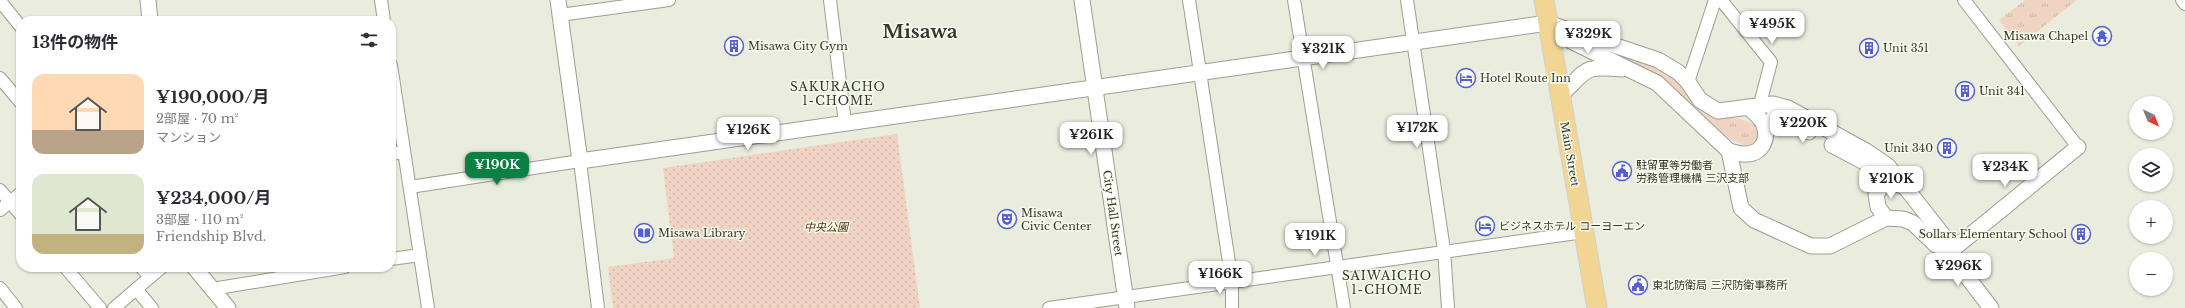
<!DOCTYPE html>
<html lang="ja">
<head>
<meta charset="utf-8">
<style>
  body { margin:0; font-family:"Libre Baskerville","Noto Sans JP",serif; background:#f7f7f7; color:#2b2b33; height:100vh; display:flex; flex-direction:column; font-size:15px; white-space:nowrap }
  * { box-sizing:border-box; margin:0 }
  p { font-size:13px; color:#7c7c81 }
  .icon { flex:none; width:22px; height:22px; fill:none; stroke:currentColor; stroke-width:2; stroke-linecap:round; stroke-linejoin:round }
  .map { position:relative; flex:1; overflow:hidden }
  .drawer { position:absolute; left:16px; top:16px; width:380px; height:256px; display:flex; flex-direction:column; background:#fff; border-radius:16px; box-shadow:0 1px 3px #0004 }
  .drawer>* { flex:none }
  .needle { width:26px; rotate:137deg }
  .tools { position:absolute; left:2129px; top:96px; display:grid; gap:8px }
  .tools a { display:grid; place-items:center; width:44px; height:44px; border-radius:50%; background:#fff; box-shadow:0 1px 3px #0004; font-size:20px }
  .price { position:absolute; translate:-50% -34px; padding:0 9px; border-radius:8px; background:#fff; color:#222; font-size:13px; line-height:26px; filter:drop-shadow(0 1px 2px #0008) }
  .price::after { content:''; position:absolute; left:50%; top:24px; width:12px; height:9px; margin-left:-6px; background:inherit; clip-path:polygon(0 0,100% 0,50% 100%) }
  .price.selected { background:#0b8043; color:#fff }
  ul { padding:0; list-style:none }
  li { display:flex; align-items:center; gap:12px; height:100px; padding:0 16px }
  li span { display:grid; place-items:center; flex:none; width:112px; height:80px; border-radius:12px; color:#555 }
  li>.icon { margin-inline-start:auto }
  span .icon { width:48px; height:48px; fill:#fffc; stroke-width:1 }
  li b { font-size:17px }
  h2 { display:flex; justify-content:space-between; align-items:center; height:48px; padding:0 16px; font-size:17px }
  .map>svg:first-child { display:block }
  .grass { fill:url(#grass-tufts) }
  .park { fill:url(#park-dots) }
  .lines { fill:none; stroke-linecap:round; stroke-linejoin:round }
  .minor-casing { stroke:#9b9e90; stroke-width:14 }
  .tertiary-casing { stroke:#9b9e90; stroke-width:17 }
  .primary-casing { stroke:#cfcfce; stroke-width:21 }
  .minor { stroke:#fff; stroke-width:12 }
  .tertiary { stroke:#fff; stroke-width:15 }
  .primary { stroke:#f2d592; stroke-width:19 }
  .labels { text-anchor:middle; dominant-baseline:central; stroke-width:3; stroke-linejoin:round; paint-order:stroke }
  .poi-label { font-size:11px; fill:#363731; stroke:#f7fbeb; text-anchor:start }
  .street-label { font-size:11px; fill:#363731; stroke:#f7fbeb }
  .park-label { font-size:11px; font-style:italic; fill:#592e0e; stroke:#f7fbeb }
  .neighbourhood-label { font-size:12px; letter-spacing:1px; fill:#363731; stroke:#f7fbeb }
  .town-label { font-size:19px; font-weight:bold; fill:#363731; stroke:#f7fbeb }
</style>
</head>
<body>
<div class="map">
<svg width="2185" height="308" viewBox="0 0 2185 308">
  <defs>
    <pattern id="grass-tufts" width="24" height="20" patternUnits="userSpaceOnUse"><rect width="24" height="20" fill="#f0d3c2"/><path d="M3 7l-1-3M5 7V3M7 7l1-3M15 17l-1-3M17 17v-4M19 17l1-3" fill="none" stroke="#ceb6a7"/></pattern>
    <pattern id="park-dots" width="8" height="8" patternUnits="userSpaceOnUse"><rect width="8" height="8" fill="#f0d3c2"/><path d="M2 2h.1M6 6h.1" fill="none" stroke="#ceb6a7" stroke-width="1.8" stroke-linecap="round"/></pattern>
  </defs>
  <rect width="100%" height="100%" fill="#eaedde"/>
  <g class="grass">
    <path d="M2025,0h52l-58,46 -20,-26z"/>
    <path d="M1586,41l84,31 45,44 26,3 15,6 4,7 -4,10 -10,4 -18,-8 -65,-60 -37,-16z"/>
  </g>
  <path class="park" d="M897,134l23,174h-307l-5,-41 66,-9 -11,-90z"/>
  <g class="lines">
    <g class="minor-casing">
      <g id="minor">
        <path d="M381,0l3,21"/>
        <path d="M830,0l15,123"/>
        <path d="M1189,0l43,282v26"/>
        <path d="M1294,0l50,308"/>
        <path d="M1407,0l37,250 4,58"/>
        <path d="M1721,0l50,62 -11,42"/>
        <path d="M1964,0l114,147"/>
        <path d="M2182,0l3,4"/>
        <path d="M0,1l21,26"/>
        <path d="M560,15l109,-15"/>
        <path d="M391,65l37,243"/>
        <path d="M0,78l21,25"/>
        <path d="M1688,82l27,-82"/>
        <path d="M391,154l13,-2"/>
        <path d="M410,187l170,-26 18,147"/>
        <path d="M0,190l21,25"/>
        <path d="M0,210l21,-17"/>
        <path d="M391,259l29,-4"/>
        <path d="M65,267l35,41"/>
        <path d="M141,267l9,10"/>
        <path d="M0,288l16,20"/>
        <path d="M136,289l16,19"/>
        <path d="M212,289l133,-22"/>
        <path d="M114,308l48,-41"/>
        <path d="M1049,308l535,-76"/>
      </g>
    </g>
    <g class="tertiary-casing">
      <g id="tertiary">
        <path d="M148,0l2,21"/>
        <path d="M558,0l22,161 968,-138 110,37 20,12 10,10 12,18 18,11 55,-7 15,4 78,43 22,15 17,21 41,52 12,26 33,43"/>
        <path d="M1082,0l45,308"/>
        <path d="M1563,35l8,6 86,42 72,68 12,57 13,12 57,26h19l56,-28 17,1 10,4 23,22 16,5"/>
        <path d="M1560,96c28,-26 21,-31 62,-27"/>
        <path d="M1774,116l35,16"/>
        <path d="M1832,145l51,27"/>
        <path d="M1729,151c5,1 10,3 15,3 18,1 26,-16 19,-31 -3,-6 -10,-11 -15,-16"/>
        <path d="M1886,218l-8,-11 -2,-13 11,-13 18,6"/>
        <path d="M1952,250l126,-103"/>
        <path d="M194,267l34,41"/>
      </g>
    </g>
    <g class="primary-casing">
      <path id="primary" d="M1544,0l53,308"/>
    </g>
    <use href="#minor" class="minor"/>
    <use href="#tertiary" class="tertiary"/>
    <use href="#primary" class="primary"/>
  </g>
  <defs>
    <g id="temple-ring" transform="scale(1)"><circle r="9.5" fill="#f7fbeb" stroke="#555dd4" stroke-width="1.5"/><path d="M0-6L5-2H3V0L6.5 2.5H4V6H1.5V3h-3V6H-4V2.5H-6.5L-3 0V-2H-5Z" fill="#555dd4"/></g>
    <g id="building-ring" transform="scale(1)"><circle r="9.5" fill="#f7fbeb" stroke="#555dd4" stroke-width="1.5"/><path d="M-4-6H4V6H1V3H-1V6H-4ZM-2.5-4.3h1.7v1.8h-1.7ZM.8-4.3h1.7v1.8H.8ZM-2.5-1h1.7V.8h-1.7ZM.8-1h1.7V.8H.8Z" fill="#555dd4"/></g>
    <g id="hotel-ring" transform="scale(1)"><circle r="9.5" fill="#f7fbeb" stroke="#555dd4" stroke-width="1.5"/><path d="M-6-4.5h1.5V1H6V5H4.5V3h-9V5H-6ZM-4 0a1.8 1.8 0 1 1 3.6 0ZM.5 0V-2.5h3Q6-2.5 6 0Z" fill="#555dd4"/></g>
    <g id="civic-ring" transform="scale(1)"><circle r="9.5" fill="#f7fbeb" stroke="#555dd4" stroke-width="1.5"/><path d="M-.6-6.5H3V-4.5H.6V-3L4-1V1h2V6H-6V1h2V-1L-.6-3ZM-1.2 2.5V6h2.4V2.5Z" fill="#555dd4"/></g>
    <g id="theatre-ring" transform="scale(1)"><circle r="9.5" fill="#f7fbeb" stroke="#555dd4" stroke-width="1.5"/><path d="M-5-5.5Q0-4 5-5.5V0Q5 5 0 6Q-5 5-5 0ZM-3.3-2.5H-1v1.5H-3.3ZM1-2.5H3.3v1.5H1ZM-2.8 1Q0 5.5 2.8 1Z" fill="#555dd4"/></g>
    <g id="library-ring" transform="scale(1)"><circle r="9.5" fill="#f7fbeb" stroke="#555dd4" stroke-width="1.5"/><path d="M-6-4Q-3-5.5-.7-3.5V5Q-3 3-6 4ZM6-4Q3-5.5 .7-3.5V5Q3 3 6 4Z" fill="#555dd4"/></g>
  </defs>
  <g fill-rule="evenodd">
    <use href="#temple-ring" x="2102" y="36"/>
    <use href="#building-ring" x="734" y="46"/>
    <use href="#building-ring" x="1869" y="48"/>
    <use href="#hotel-ring" x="1466" y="78"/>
    <use href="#building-ring" x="1965" y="91"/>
    <use href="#building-ring" x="1947" y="148"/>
    <use href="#civic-ring" x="1622" y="171"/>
    <use href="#theatre-ring" x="1007" y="219"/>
    <use href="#hotel-ring" x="1485" y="226"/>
    <use href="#library-ring" x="644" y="233"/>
    <use href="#building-ring" x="2081" y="234"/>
    <use href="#civic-ring" x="1638" y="285"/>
  </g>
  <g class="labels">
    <g class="poi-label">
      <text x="2088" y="36" text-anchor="end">Misawa Chapel</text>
      <text x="748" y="46">Misawa City Gym</text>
      <text x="1883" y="48">Unit 351</text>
      <text x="1480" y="78">Hotel Route Inn</text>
      <text x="1979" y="91">Unit 341</text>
      <text x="1933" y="148" text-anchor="end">Unit 340</text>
      <text x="1636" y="165">駐留軍等労働者<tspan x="1636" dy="13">労務管理機構 三沢支部</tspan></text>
      <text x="1021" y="213">Misawa<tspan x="1021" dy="13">Civic Center</tspan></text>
      <text x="1499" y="226">ビジネスホテル コーヨーエン</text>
      <text x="658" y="233">Misawa Library</text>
      <text x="2067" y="234" text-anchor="end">Sollars Elementary School</text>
      <text x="1652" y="285">東北防衛局 三沢防衛事務所</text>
    </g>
    <g class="street-label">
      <text transform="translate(1570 154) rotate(80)">Main Street</text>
      <text transform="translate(1113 213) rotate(82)">City Hall Street</text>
    </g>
    <g class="park-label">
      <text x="826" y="227">中央公園</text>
    </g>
    <g class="neighbourhood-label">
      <text x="838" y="86">SAKURACHO<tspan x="838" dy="14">1-CHOME</tspan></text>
      <text x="1387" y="275">SAIWAICHO<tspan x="1387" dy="14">1-CHOME</tspan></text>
    </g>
    <g class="town-label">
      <text x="920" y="31">Misawa</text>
    </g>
  </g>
</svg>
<div class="tools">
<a><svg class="needle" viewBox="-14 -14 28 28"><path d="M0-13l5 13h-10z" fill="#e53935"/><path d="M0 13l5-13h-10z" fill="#7c7c81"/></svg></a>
<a><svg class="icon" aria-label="layers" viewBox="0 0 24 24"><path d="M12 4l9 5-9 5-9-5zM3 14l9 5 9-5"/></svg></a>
<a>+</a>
<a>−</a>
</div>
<b class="price" style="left:1772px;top:45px">¥495K</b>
<b class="price" style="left:1588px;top:55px">¥329K</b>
<b class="price" style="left:1323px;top:70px">¥321K</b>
<b class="price" style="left:1803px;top:144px">¥220K</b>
<b class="price" style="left:1417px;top:149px">¥172K</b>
<b class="price" style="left:748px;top:151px">¥126K</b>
<b class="price" style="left:1091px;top:156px">¥261K</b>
<b class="price selected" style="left:497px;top:186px">¥190K</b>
<b class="price" style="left:2005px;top:188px">¥234K</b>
<b class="price" style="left:1891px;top:200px">¥210K</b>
<b class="price" style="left:1315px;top:257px">¥191K</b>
<b class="price" style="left:1958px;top:287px">¥296K</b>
<b class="price" style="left:1220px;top:295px">¥166K</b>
<section class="drawer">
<h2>13件の物件<svg class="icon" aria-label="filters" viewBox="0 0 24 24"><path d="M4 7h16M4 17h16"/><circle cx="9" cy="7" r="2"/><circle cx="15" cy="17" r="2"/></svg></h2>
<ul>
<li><span style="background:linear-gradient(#ffd9b3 70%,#b9a48a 0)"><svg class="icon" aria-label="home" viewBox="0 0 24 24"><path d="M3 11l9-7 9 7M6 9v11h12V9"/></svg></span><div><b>¥190,000/月</b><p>2部屋 · 70 m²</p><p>マンション</p></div></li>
<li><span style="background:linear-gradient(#dfe7d0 75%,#c2b280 0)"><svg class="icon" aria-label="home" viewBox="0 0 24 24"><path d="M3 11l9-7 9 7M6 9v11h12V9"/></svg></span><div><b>¥234,000/月</b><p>3部屋 · 110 m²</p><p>Friendship Blvd.</p></div></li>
</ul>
</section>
</div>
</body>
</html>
